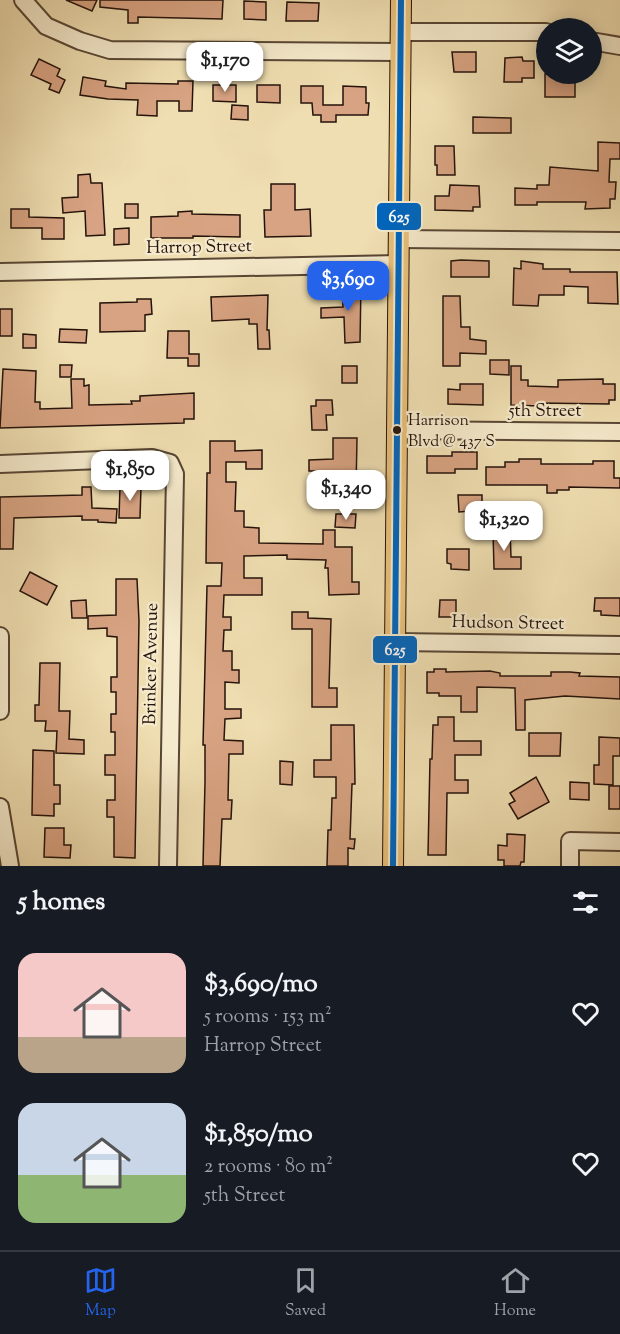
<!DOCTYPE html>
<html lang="en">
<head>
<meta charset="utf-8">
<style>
  body { margin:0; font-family:"Sorts Mill Goudy",serif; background:#20242c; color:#f1f3f6; height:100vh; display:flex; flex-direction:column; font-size:22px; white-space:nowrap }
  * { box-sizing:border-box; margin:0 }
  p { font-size:20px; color:#9ea1a6 }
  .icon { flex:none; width:33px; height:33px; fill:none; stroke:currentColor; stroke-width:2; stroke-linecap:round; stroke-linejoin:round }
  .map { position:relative; height:866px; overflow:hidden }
  .side { display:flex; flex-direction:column; background:#171b24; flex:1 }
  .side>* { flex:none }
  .fabs { position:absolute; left:536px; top:18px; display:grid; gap:12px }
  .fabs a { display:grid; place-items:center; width:66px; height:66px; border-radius:50%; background:#171b24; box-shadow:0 3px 15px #0003; font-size:30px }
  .price { position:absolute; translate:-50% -51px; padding:0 14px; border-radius:12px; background:#fff; color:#222; font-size:20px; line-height:39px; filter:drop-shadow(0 2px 3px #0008) }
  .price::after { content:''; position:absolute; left:50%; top:36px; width:18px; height:14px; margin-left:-9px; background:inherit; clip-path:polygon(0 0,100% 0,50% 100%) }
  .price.selected { background:#2563eb; color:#fff }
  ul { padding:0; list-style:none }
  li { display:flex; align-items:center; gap:18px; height:150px; padding:0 18px }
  li span { display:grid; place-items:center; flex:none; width:168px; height:120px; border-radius:18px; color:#555 }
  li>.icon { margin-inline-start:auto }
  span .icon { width:72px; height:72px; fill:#fffc; stroke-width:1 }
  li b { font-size:26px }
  h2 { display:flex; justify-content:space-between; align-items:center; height:72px; padding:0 18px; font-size:26px }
  .menu { display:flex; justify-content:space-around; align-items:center; height:84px; border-top:2px solid #363941; background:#171b24; font-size:16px; color:#9ea1a6 }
  .menu a { display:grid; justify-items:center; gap:3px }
  .menu .selected { color:#2563eb }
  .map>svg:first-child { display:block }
  .building { fill:#d8a382; stroke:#25130b; stroke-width:1.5 }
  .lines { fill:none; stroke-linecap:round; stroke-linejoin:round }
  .minor-casing { stroke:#584634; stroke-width:20 }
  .major-casing { stroke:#25130b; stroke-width:22 }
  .minor { stroke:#f5eacc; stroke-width:16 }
  .major { stroke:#e8bf78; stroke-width:20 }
  .bus-1-casing { stroke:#f5eacc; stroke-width:10 }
  .bus-1 { stroke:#0065bd; stroke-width:6 }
  .bus-dot { fill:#25130b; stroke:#f5eacc; stroke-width:2 }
  .labels { text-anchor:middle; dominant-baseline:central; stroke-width:4.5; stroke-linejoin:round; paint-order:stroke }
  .bus-label { font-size:16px; fill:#25130b; stroke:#f5eacc; text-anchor:start }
  .street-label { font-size:18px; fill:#25130b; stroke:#f5eacc }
  .line-badge { stroke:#f5eacc; stroke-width:2 }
  .badge-label { font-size:16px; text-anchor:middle; font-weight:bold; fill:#fff }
</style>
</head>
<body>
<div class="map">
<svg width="620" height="866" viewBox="0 0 620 866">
  <rect width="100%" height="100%" fill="#efdeb1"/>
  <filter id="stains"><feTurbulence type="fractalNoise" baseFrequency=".00333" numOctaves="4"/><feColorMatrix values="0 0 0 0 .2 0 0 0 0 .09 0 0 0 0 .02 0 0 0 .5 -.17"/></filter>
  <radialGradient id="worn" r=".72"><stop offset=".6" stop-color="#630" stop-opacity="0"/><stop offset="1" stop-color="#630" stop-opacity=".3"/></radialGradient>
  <g class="building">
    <path d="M66,0h31l-5,11z"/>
    <path d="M100,0h123l-1,19 -84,-2v6h-10v-13l-28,-3z"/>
    <path d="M244,1l22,1v18l-22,-1z"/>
    <path d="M287,2l32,1 -1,18h-32z"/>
    <path d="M452,52h24v20h-22z"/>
    <path d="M522,57l1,4h11v17h-12v4h-18l1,-24z"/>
    <path d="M39,59l21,10 -3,7 8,4 -6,13 -10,-4 2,-5 -20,-9z"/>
    <rect x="545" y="74" width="30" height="23"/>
    <path d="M83,77l23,4 -1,5 21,3v-6l52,1v-3h15l-1,30h-13v-10h-22v15l-20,-1 1,-15 -30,-1 -28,-4z"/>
    <path d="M213,85h23v17l-23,-1z"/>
    <path d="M257,85h23v18l-23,-1z"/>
    <path d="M301,86h22v19h20v-19l23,1v16h3l-1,12h-32v7h-15v-7h-8l-1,-12h-11z"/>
    <path d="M232,105l16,1v14l-17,-1z"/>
    <path d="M473,117l38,1v15h-38z"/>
    <path d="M598,142l22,1v16h-10l-1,23h7l-1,17h-5v9l-25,1 1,-7h-49v3h-22v-17l22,1v-4h12l1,-18 48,4z"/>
    <path d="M435,146h19l1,29h-18v-10h-2z"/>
    <path d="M90,174l1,9h11l3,52 -19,1 -1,-25 -22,2 -1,-15 16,-1v-22z"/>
    <path d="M271,184h24v26l15,-1 1,27 -46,1 -1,-27h7z"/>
    <path d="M450,185l29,1 1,21h-7v4l-38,-1v-14h14z"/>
    <rect x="125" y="204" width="13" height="14"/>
    <path d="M11,209h18v8l35,1v21h-22v-11h-31z"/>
    <path d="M192,211v3l48,1v22l-47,-1v2h-42v-21l27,-1v-4z"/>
    <path d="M129,228v16l-15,1v-16z"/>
    <path d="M461,260l28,1v16h-38v-16z"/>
    <path d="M521,261l22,3v5h27v3h47l1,32 -30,-1v-16l-24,-1v9h-25l-1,11 -25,-1 1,-37 7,1z"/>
    <path d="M361,284l-1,58 -15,1 -1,-26 -23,1v-10l22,-1 -1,-22z"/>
    <path d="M268,295l-1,35h2l1,19h-12l-1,-25h-8v-5l-37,2 -1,-24z"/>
    <path d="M443,296h17l1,31h9v12l16,2v13l-26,-1v13h-17z"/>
    <path d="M137,299h14l1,15 -7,1v16l-45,1v-29l37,-1z"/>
    <rect x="0" y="309" width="12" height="27"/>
    <path d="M60,329l27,1 -1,13 -27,-1z"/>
    <path d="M168,331h21v23h10v12h-11v-8h-21z"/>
    <path d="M23,334l13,1v13h-13z"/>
    <path d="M490,360h19v15l-19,-1z"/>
    <path d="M60,365h12l-1,12h-11z"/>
    <rect x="342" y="366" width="15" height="17"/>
    <path d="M511,366h10v14h7v6l30,1v-7l45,-1v5h12v16h-6v4l-70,-1v3l-28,-1z"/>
    <path d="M3,369l33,2 -1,31h5v7l32,-1 -1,-29h13v7l5,-1v20l43,-1 -1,-3h9v-5l54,-3v26h-10v4l-184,5z"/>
    <path d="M460,384h23v21l-35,-1v-15l12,1z"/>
    <path d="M316,400h16l1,15h-7l1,15h-15l-1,-24h5z"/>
    <path d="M333,438h24l-1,52 -25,-1v-18h-22v-11l24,-1z"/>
    <path d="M210,441h25v10l27,-1v19h-16v-7h-20v20h10l-1,29h9v16l15,1v15l64,1v-14h12v17h17v35h7v12l-30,1 -1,-27h-3l1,-8 -39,-1v-4l-43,1v22h18v17h-38l-1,22h8v13h-7l-1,21h9v19h7v13l-14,-1v27h16v9l-16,1 -1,21 19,1v13h-14l-1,46h4l-1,19h-9l-2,47h-17l2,-84v-37h-2l4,-159h14l1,-23h-16l1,-90h3z"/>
    <path d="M452,452h25v17h-22v4h-28v-17h25z"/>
    <path d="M519,459h22v5h52v-3h21v17h6v10l-51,-1v3h-12v3h-10v-8h-61v-18h19v-5h14z"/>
    <path d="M82,487h9l1,21 25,1 -1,14 -18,-1v-2h-16v-4l-68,2 -1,31h-13v-52l82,-2z"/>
    <path d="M120,487h21l-1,31h-21z"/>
    <path d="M458,495h24v15l-23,2z"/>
    <path d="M336,514h20l-1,14 -20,-1z"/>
    <path d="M493,530h17l1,27h10v12h-27z"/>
    <path d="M447,549h22v21l-18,-1v-5l-4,-1z"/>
    <path d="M30,572l27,14 -10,19 -27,-14z"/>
    <path d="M116,579h21l2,42 -4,237 -21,-1v-40h-7v-17h8v-25h-10v-20h10v-23h-4v-18h5v-22h-5v-15h6v-40l-10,-1v-8l-19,1v-13l28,-1z"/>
    <path d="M595,598h25v18l-19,-1v-4h-7z"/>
    <path d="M86,600l1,18h-15l-1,-17z"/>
    <path d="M440,600h16v17h-17z"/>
    <path d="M292,612h16v6l23,1 -2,69h8v19h-25v-78h-20z"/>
    <path d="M40,663h20l-1,48h11l-1,28 15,1v14l-28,-1 1,-22h-12l1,-10h-11v-16h4z"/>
    <path d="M434,669h12v3l44,-1 10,2v3h51v-4h19l10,1 -1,3 41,1v22l-55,-3 -40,4v30h-9l-1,-42 -38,-1v25h-16v-16h-22v-3h-12v-21h7z"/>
    <path d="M438,717h16v24h27v14h-26v25h13v13h-21l-1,62h-18l2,-96h2l1,-34h5z"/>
    <path d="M331,725h23l1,59h-3l-2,55h5l-1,10 -6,-1v18h-21l1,-36h3l1,-32h4v-21h-22v-17h17z"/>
    <path d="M529,733h32l-1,23h-31z"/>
    <path d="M599,737l21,1v18h-7v29l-19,-1v-19h5z"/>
    <path d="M33,750l21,1v34h6v19h-6v12l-22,-1z"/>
    <path d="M280,761l13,1 -1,23 -12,-1z"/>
    <path d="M536,777l13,25 -31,17 -9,-15 6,-3 -5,-8z"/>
    <path d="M570,782l19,1v17l-19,-1z"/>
    <rect x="609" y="786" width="11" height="23"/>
    <path d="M45,828h19v17h7l-1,13 -26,-1z"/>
    <path d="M507,834l18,1 -1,27h-3l-1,4h-16v-6h-6v-15l9,1z"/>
  </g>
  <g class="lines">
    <g class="minor-casing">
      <g id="minor">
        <path d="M23,0l23,26 34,15 30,9 290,2"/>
        <path d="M401,32h145"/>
        <path d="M591,41l29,5"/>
        <path d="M399,239l221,2"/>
        <path d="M0,272l399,-8"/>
        <path d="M397,430l223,2"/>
        <path d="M0,464l152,-6 18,5 5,11 -7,392"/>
        <path d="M0,636v75"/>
        <path d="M395,642l225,3"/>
        <path d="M0,807l10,59"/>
        <path d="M570,866v-25l50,1"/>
      </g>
    </g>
    <g class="major-casing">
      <path id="major" d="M393,866l8,-866"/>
    </g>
    <use href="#minor" class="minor"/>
    <use href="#major" class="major"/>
    <g class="bus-1-casing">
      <path id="bus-1" d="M393,866l8,-866"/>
    </g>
    <use href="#bus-1" class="bus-1"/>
  </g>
  <circle class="bus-dot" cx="397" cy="430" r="5"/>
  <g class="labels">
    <g class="bus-label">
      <text x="408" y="421">Harrison<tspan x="408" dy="21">Blvd @ 437 S</tspan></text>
    </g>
    <g class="street-label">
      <text transform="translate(199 248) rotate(-1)">Harrop Street</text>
      <text x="545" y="412">5th Street</text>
      <text transform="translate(508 624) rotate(1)">Hudson Street</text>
      <text transform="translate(152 664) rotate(-89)">Brinker Avenue</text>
    </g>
  </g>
  <g class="line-badge">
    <rect x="376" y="202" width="46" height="29" rx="6" fill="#0065bd"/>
    <rect x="372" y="635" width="46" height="29" rx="6" fill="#0065bd"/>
  </g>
  <g class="badge-label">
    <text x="399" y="222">625</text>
    <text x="395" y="655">625</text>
  </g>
  <rect width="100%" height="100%" filter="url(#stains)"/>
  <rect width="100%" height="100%" fill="url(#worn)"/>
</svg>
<div class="fabs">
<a><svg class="icon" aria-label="layers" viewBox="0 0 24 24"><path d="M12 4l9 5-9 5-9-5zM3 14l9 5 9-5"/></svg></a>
</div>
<b class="price" style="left:225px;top:93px">$1,170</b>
<b class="price selected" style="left:348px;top:312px">$3,690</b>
<b class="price" style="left:130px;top:502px">$1,850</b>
<b class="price" style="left:346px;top:521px">$1,340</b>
<b class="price" style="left:504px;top:552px">$1,320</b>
</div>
<section class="side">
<h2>5 homes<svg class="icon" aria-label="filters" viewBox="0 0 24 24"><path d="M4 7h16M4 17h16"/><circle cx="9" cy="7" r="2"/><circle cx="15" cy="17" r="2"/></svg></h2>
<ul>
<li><span style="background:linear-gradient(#f6c9c9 70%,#b9a48a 0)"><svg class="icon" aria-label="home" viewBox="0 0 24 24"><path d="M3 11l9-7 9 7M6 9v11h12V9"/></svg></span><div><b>$3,690/mo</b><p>5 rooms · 153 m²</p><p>Harrop Street</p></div><svg class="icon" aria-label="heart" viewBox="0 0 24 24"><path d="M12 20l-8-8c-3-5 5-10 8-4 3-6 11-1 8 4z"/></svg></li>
<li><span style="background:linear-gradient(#c9d6e8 60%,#8fb573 0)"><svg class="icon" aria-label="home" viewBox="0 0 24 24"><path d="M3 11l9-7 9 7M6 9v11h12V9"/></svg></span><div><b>$1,850/mo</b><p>2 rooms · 80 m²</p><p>5th Street</p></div><svg class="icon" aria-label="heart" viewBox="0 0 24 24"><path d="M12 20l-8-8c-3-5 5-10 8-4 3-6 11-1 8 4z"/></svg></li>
</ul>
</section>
<nav class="menu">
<a class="selected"><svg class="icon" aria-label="map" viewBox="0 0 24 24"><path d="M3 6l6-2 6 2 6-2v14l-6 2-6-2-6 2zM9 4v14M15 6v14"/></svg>Map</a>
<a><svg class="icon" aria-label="saved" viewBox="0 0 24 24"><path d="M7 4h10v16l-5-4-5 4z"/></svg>Saved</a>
<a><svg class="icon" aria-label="home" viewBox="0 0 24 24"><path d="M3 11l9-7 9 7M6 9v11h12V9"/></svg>Home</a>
</nav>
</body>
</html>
